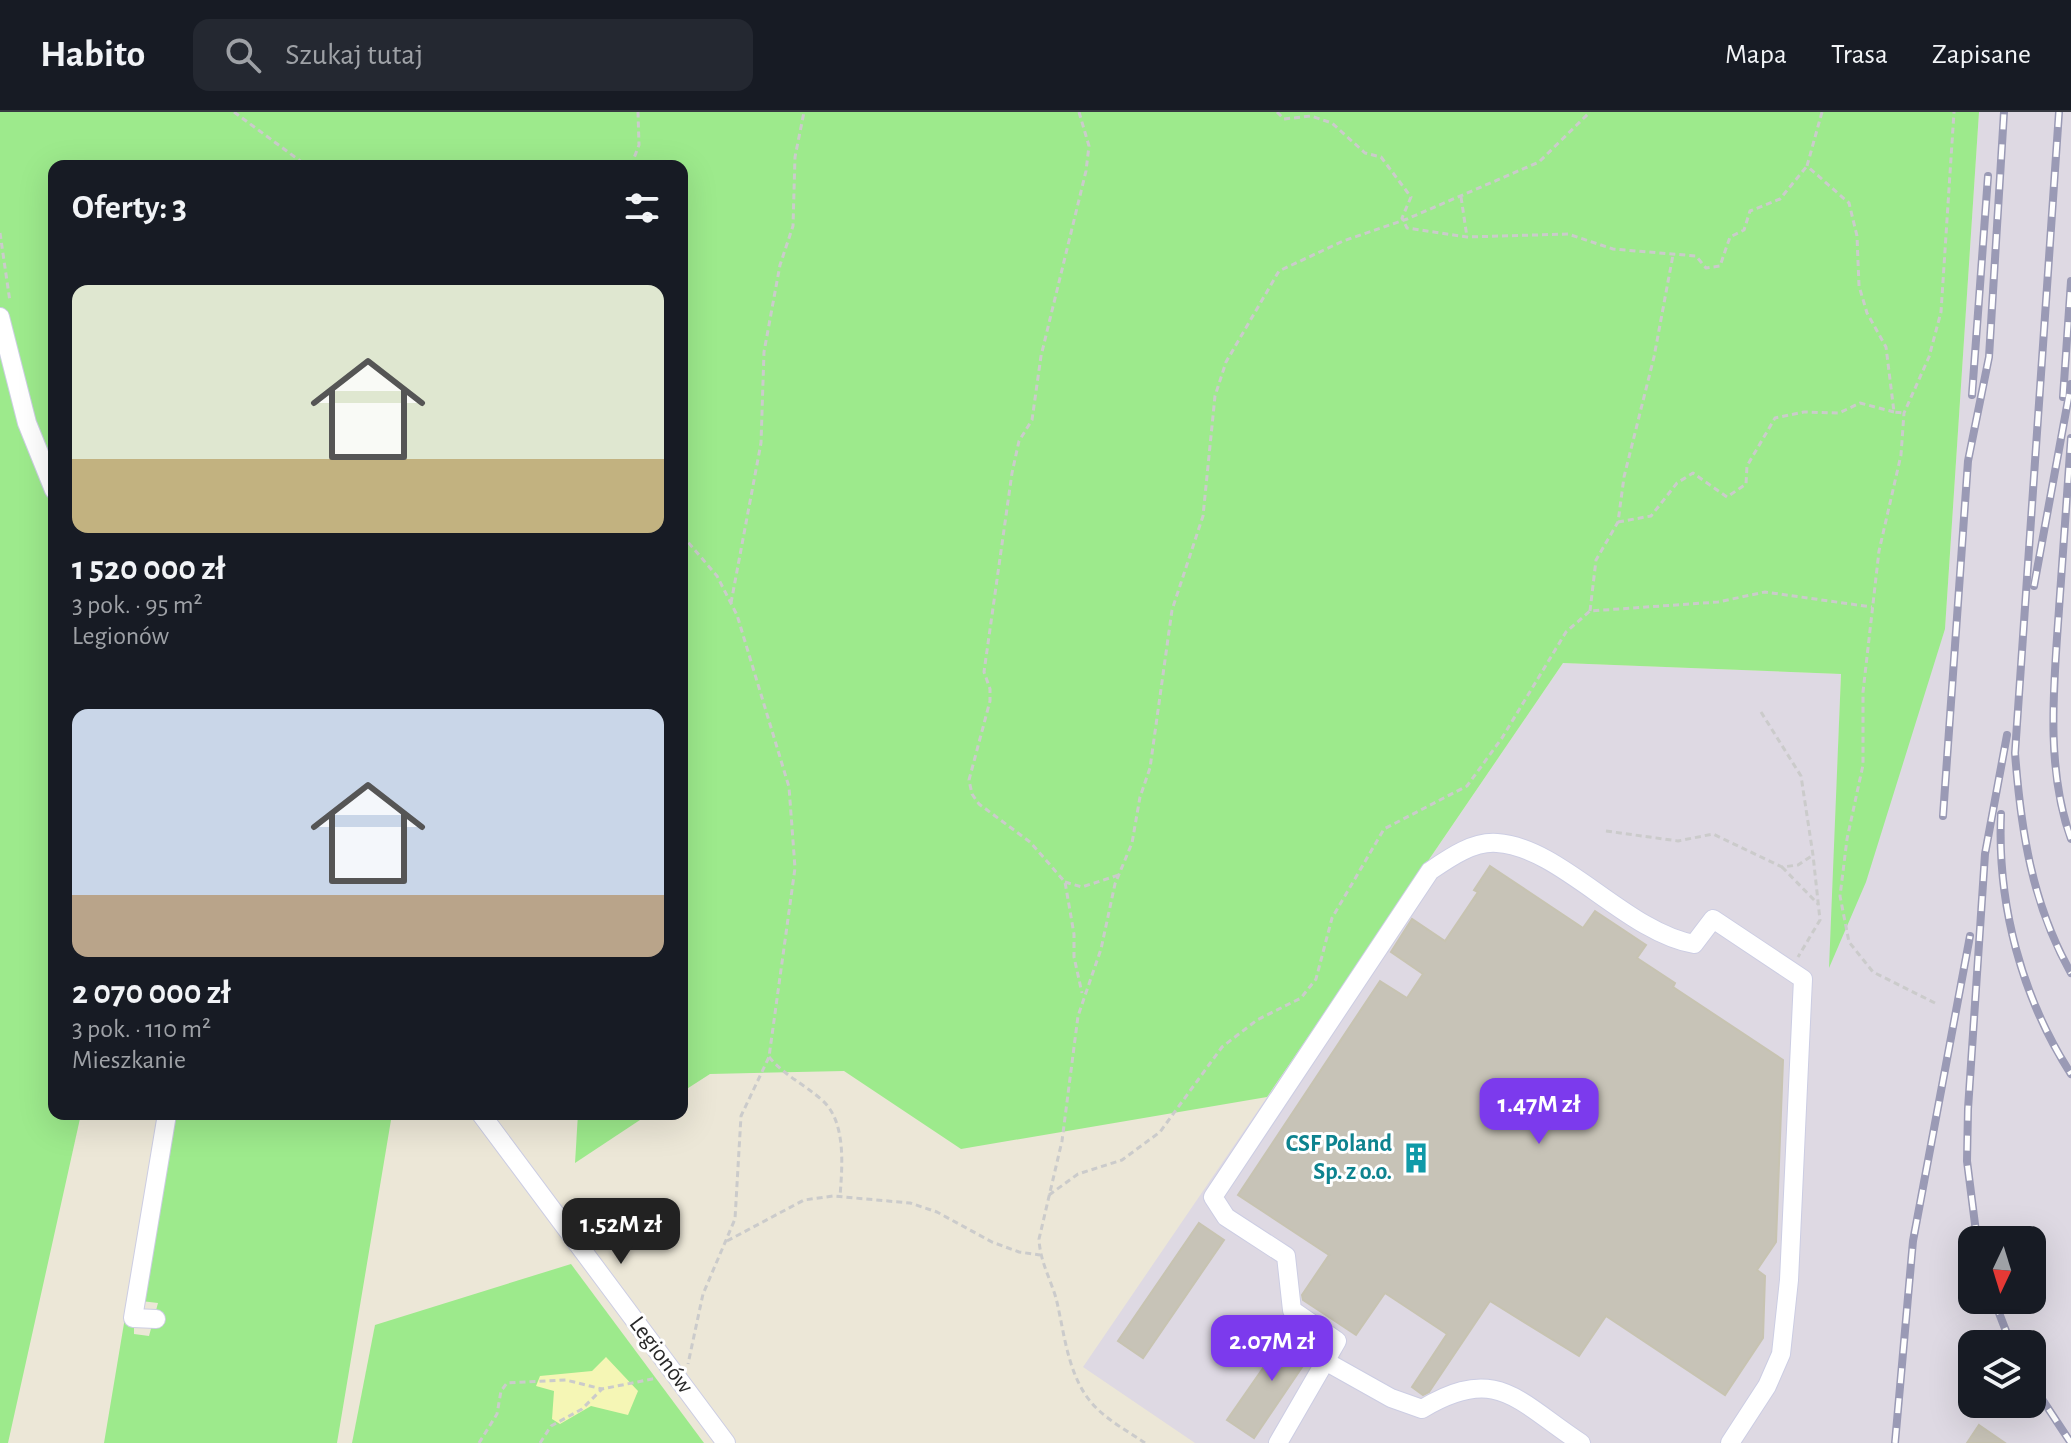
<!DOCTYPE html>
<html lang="pl">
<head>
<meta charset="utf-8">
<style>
  body { margin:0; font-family:"Alegreya Sans",sans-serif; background:#242831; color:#f1f3f6; height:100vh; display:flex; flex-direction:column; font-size:30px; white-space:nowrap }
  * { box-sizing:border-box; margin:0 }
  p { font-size:26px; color:#9ea1a6 }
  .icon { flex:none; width:44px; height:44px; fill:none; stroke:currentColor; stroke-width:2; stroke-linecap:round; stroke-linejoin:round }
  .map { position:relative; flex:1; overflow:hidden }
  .sheet { position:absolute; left:48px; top:48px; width:640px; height:960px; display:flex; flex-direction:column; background:#171b24; border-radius:16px; box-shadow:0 8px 32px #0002 }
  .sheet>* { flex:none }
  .needle { width:52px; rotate:184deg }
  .controls { position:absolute; left:1958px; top:1114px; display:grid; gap:16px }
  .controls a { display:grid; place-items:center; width:88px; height:88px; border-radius:16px; background:#171b24; box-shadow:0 8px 32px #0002; font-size:40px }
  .price { position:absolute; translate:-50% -68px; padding:0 18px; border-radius:16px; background:#7c3aed; color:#fff; font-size:26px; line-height:52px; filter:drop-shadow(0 2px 4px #0008) }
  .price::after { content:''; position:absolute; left:50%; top:48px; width:24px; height:18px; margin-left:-12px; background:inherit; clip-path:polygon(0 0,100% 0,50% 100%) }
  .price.selected { background:#222; color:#fff }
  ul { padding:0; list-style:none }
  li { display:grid; align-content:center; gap:16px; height:424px; padding:0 24px }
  li span { display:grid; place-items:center; height:248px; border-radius:16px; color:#555 }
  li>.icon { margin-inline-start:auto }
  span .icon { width:144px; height:144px; fill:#fffc; stroke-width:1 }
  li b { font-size:34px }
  h2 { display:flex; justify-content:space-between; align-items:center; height:96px; padding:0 24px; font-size:34px }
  header { display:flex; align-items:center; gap:48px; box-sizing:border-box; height:112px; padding:0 40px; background:#171b24; border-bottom:2px solid #363941 }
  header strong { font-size:38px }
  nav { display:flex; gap:44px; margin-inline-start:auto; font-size:28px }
  .search { width:560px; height:72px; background:#242831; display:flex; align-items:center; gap:20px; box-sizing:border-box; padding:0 28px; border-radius:16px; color:#9ea1a6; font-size:30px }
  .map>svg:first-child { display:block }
  .industrial { fill:#ded9e3; fill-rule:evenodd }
  .green { fill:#9dea8c }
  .sand { fill:#f5f6b5 }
  .building { fill:#c7c3b7; stroke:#c7c3b1; stroke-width:2 }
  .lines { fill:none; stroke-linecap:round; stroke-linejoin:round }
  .minor-casing { stroke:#cccde3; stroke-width:20 }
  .path { stroke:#cbcbcb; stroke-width:3; stroke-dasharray:6 4; stroke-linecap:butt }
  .minor { stroke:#fff; stroke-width:18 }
  .rail-casing { stroke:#9a9ab5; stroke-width:8 }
  .rail { stroke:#fff; stroke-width:5; stroke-dasharray:15; stroke-linecap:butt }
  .labels { text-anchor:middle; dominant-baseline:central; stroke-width:6; stroke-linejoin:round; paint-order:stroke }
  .culture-label { font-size:24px; font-weight:bold; fill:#0d838f; stroke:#fff; text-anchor:end }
  .street-label { font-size:24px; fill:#282828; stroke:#fff }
</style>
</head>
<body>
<header>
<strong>Habito</strong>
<div class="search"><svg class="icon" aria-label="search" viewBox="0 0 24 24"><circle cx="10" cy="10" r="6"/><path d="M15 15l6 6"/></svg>Szukaj tutaj</div>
<nav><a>Mapa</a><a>Trasa</a><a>Zapisane</a></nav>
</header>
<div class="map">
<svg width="2071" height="1331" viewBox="0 0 2071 1331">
  <rect width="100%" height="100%" fill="#ece7d7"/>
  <path class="industrial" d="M1979,0h92v1331h-876l-112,-76 480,-704 278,11 -11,291 115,-336zM1972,1128h60v60h-60zM1972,1232h60v60h-60z"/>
  <g class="green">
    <path d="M0,0h1979l-34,517 -79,253 -37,86 12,-294 -278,-11 -296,434 -306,52 -117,-78 -134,3 -28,18v-926h-628v948h27l-73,329h-8z"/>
    <path d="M159,1002l-25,209v11l15,2 9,-33 -17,-2 30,-187h221l-55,329h-233z"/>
    <path d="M578,1002h71l-74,49z"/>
    <path d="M571,1152l133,179h-352l23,-118z"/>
  </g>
  <path class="sand" d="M606,1245l32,34 -10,24 -37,-9 -31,18 -8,-5 2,-28 -18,-5 4,-10 52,-5z"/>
  <g class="building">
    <path d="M1490,754l93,62 12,-17 51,34 -9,13 38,25 -2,4 110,73 -7,182 -19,28 8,6 -2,62 -38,57 -119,-79 -27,40 -89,-55 -61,91 -6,3 -11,-8 35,-53 -62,-41 -29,42 -53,-35 -1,-5 27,-40 -91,-60 142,-214 27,17 16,-24 -32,-22 21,-33 33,22 33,-49 -4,-2z"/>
    <path d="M1199,1111l25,17 -81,118 -25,-17z"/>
    <path d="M1293,1213l17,12 -5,8 8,6 -59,87 -27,-18z"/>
    <path d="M1979,1313l26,18h-38z"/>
  </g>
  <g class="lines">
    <g class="minor-casing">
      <g id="minor">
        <path d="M0,205l27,106 27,67"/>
        <path d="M481,1002l245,329"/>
        <path d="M156,1207l-23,-1 34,-204"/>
        <path d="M1325,1249l66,37 31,11c75,-45 95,-8 159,34"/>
        <path d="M1278,1331l59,-102 -45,-31 -6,-54 -60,-39 -13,-20 217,-326c19,-13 43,-30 67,-28 64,4 129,89 197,101l19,-25 90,60 -14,301 -8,74 -14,32 -37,57"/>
      </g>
    </g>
    <g class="path">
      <path d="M234,0l73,54"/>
      <path d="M1079,0l10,34 -3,25 -45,185 -9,64 -13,21 -7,32 -28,199 6,17v12l-21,79 3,14 7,10 51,38 35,40 9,52v23l8,36"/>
      <path d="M1277,0l7,7 27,-3 21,7 33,30 16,4 30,40 -9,21 5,10 60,9 101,-3 45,15 83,7 10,12 14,-2 10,-29 14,-7 6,-19 30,-12 27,-33"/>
      <path d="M1822,0l-15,54 42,37 8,33 2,50 8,27 19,34 8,65 10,1"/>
      <path d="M631,54l8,-21 -1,-33"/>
      <path d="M1461,85l6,40"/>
      <path d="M0,121l10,69"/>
      <path d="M1618,410l33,-6 26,-33 16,-10 34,24 19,-13 1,-18 28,-48 29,-6 35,1 21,-10 34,9"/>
      <path d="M682,423l35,41 20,39 52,172 6,81 -26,189 -28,59 -6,103 -32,75 -15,70"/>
      <path d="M731,491l30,-160 3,-91 16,-87 13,-39 2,-69 9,-45"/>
      <path d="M1590,499l6,-51 22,-38 6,-45 30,-120 19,-102"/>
      <path d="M1761,600l40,64 12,79 7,65 -22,37"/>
      <path d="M1606,719l72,10 35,-7 69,33 16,-2 15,-10"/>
      <path d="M1782,755l36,37"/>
      <path d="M1065,770l17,5 37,-12"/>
      <path d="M1935,891l-62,-31 -24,-30 -9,-46 7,-57 16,-74v-73l16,-141 22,-96 3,-42 25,-56 12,-45 13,-200"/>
      <path d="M769,945c16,19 35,27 53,43 25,22 20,68 18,97"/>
      <path d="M1049,1083l29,-21 44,-14 38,-28 62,-85 35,-27 44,-22 15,-19 16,-61 52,-89 83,-43 35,-48 64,-106 24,-21 128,-9 47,-10 107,15"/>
      <path d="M727,1129l77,-41 29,-4 77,7 27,9 55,30 27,10 21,3"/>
      <path d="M479,1331l18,-29 4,-23 6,-8 59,-3 36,9"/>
      <path d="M540,1331l11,-17 31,-17 20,-20 55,-11"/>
      <path d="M1145,1331c-19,-13 -44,-26 -58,-46 -20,-28 -23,-66 -31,-99 -6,-20 -16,-37 -17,-59l23,-98 16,-125 23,-67 14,-65 17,-41 8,-46 10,-29 22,-158 31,-94 12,-120 11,-34 53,-91 64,-30 64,-22 132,-57 51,-50"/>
    </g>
    <use href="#minor" class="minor"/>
    <g class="rail-casing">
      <g id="rail">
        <path d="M2059,0l-44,641c6,78 17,151 56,220"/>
        <path d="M1972,283l16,-219"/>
        <path d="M2063,285l8,-116"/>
        <path d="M2071,326c-4,57 -8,114 -12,171 -5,75 -14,158 12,230"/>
        <path d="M2034,474l37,-202"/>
        <path d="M2001,702c-4,91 21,184 70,260"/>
        <path d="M1943,704l25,-355 21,-104 15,-245"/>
        <path d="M1977,1128l-10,-79 1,-52 17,-255 22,-119"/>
        <path d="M1994,1188l17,44"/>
        <path d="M2032,1272l39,59"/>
        <path d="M1895,1331l18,-202 57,-305"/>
      </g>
    </g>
    <use href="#rail" class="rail"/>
  </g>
  <defs>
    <g id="building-bare" transform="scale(2.4)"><path d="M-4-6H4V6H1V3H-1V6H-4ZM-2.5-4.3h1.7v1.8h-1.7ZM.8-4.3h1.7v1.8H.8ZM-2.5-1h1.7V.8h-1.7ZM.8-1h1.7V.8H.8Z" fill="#0f9aa8" stroke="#fff" stroke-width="2.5" paint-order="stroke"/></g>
  </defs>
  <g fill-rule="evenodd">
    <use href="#building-bare" x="1416" y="1046"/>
  </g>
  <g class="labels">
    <g class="culture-label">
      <text x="1392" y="1032">CSF Poland<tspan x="1392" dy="28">Sp. z o.o.</tspan></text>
    </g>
    <g class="street-label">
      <text transform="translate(661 1243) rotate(53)">Legionów</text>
    </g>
  </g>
</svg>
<div class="controls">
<a><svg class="needle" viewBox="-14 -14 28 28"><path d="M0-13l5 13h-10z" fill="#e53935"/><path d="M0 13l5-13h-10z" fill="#9ea1a6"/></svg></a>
<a><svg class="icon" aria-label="layers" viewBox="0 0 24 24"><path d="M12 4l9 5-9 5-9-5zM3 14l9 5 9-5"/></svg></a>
</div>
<b class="price" style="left:1539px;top:1034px">1.47M zł</b>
<b class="price selected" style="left:621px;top:1154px">1.52M zł</b>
<b class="price" style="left:1272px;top:1271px">2.07M zł</b>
<section class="sheet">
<h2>Oferty: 3<svg class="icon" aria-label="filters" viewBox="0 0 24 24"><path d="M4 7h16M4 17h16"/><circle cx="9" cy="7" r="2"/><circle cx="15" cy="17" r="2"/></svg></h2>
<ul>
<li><span style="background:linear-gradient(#dfe7d0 70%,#c2b280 0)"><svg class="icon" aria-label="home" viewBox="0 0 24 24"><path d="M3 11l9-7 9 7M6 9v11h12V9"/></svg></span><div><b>1 520 000 zł</b><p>3 pok. · 95 m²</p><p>Legionów</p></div></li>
<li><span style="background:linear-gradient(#c9d6e8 75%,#b9a48a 0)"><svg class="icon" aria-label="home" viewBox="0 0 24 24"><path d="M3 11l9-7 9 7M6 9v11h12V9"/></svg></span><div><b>2 070 000 zł</b><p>3 pok. · 110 m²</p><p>Mieszkanie</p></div></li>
</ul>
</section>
</div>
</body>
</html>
